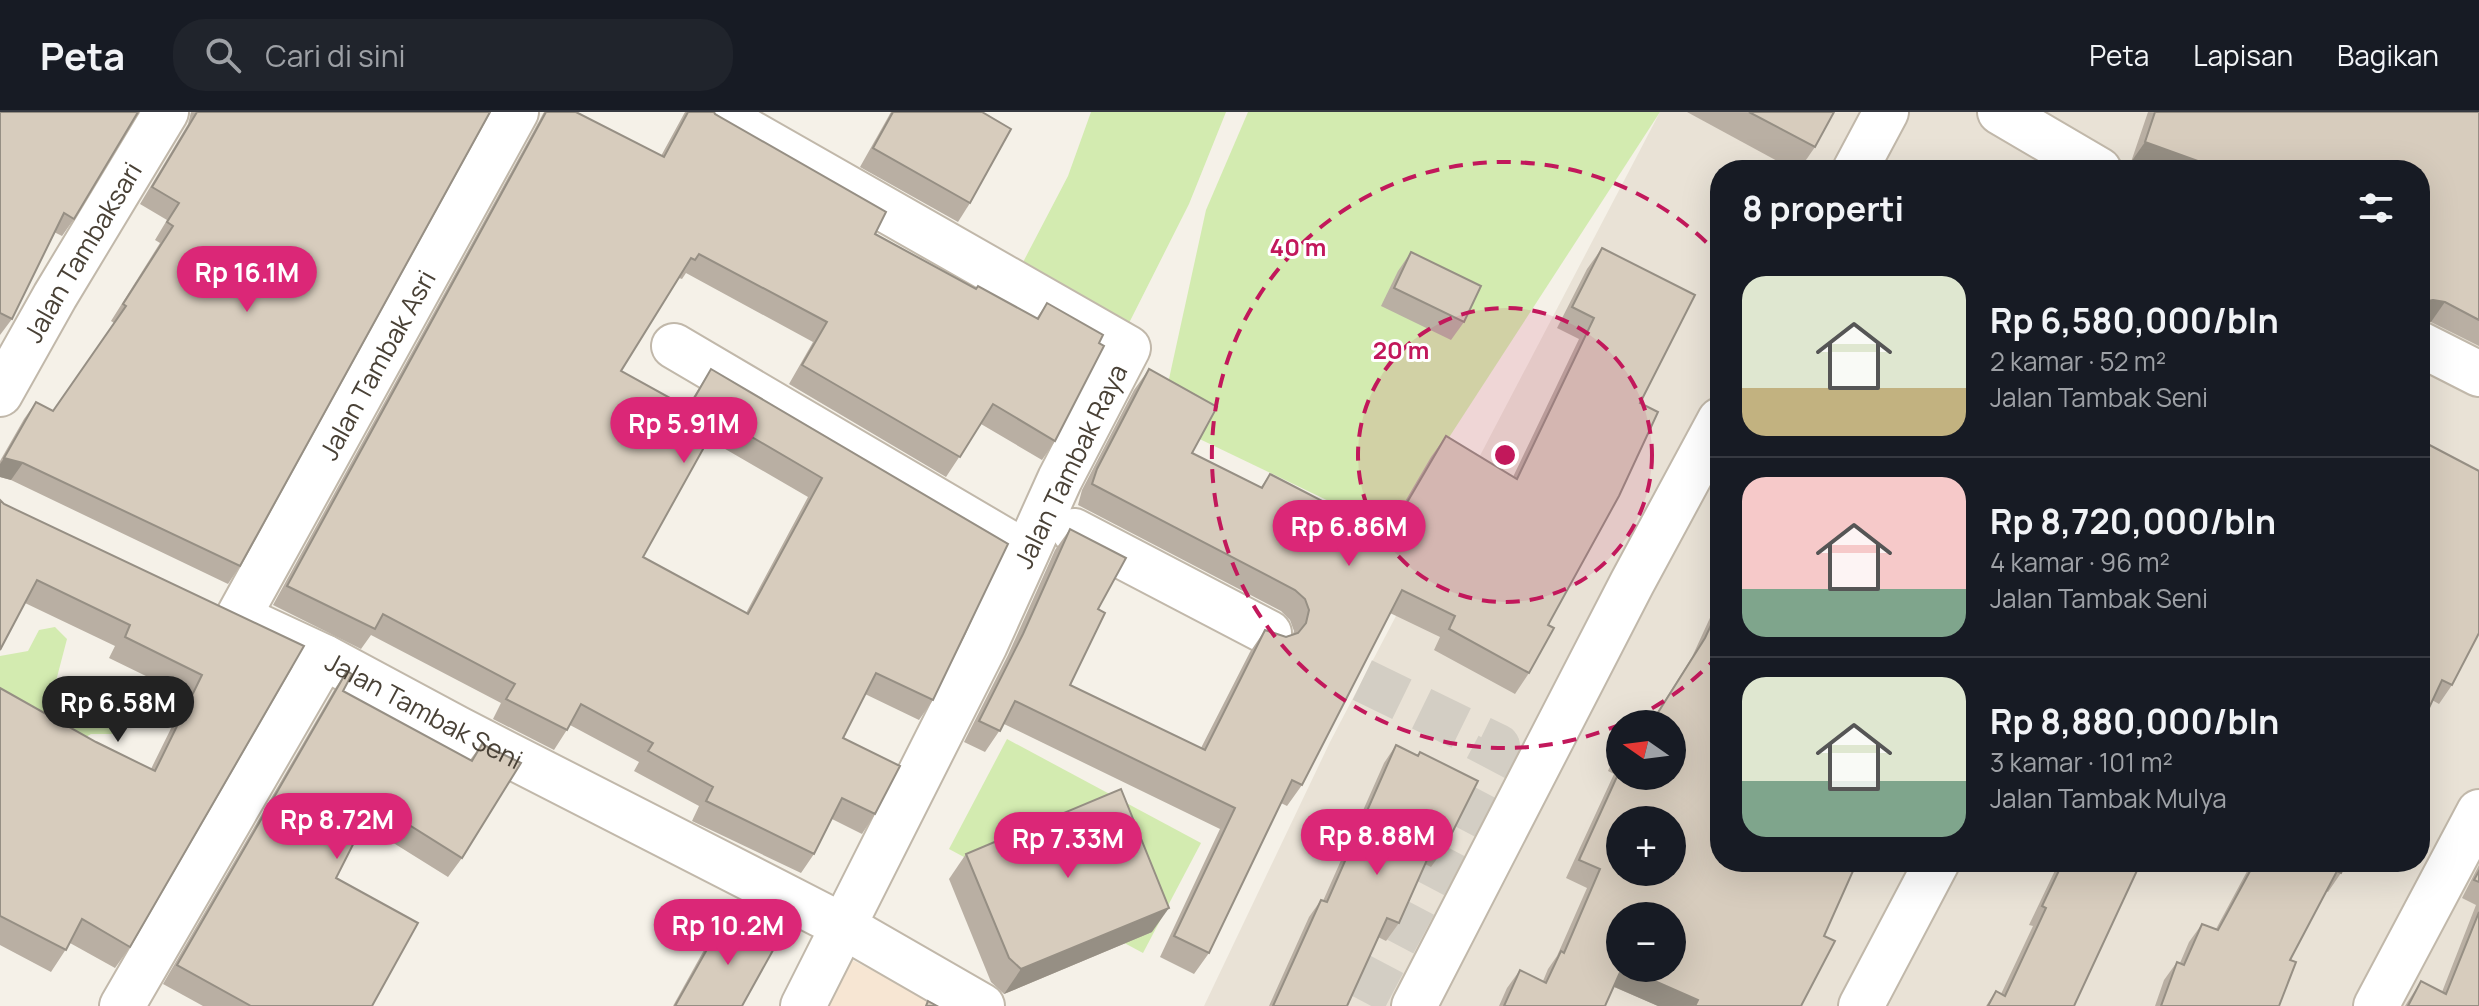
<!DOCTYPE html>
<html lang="id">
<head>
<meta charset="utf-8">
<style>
  body { margin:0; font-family:Manrope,sans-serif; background:#20242c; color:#f1f3f6; height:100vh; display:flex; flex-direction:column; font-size:30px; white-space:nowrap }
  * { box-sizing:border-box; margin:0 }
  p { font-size:26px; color:#9ea1a6 }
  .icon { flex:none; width:44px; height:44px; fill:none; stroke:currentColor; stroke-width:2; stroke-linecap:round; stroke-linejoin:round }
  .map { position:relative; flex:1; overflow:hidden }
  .sheet { position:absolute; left:1710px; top:48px; width:720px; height:712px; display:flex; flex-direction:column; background:#171b24; border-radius:32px; box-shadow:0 8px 32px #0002 }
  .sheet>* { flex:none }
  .needle { width:52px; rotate:284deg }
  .fabs { position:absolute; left:1606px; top:598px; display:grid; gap:16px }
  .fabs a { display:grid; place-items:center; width:80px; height:80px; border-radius:50%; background:#171b24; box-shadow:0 8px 32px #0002; font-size:40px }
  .price { position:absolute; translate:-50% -68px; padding:0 18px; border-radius:28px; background:#db2777; color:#fff; font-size:26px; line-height:52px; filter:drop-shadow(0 2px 4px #0008) }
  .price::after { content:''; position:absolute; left:50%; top:48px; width:24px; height:18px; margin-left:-12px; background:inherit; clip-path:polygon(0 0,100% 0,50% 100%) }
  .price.selected { background:#222; color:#fff }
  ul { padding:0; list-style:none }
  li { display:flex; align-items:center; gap:24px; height:200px; padding:0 32px }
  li+li { border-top:2px solid #363941 }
  li span { display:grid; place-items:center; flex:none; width:224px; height:160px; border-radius:24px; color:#555 }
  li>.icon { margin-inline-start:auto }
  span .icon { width:96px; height:96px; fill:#fffc; stroke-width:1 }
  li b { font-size:34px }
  h2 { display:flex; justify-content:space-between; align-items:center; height:96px; padding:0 32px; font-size:34px }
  header { display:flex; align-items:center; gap:48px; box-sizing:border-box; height:112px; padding:0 40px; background:#171b24; border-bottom:2px solid #363941 }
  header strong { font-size:38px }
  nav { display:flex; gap:44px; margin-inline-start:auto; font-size:28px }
  .search { width:560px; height:72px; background:#20242c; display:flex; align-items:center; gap:20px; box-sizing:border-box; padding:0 28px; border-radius:32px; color:#9ea1a6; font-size:30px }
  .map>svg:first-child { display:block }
  .residential { fill:#e9e2d6; fill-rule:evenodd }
  .commercial { fill:#f7e6d3 }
  .green { fill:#d3ebb0 }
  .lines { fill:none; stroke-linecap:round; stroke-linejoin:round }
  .minor-tunnel { stroke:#d3cec4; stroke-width:44; stroke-dasharray:44 22; stroke-linecap:butt }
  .minor-casing { stroke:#c1b8aa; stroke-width:48 }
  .minor { stroke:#fff; stroke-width:44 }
  .wall { fill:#b9afa3; fill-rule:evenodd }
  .shaded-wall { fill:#968f84 }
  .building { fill:#d7ccbd; stroke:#968f84; stroke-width:2; fill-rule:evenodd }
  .ring { fill:none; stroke:#c2185b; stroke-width:4; stroke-dasharray:14 10 }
  .labels { text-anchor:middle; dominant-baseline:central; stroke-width:6; stroke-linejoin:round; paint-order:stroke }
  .street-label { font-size:26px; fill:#494136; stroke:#fff }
  .centre { fill:#c2185b; stroke:#fff; stroke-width:4 }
  .ring-label { font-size:24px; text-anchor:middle; font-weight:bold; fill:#c2185b; stroke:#fff; stroke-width:6; stroke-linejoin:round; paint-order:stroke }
</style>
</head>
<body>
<header>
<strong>Peta</strong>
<div class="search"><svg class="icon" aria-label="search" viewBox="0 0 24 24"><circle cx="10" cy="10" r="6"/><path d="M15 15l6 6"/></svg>Cari di sini</div>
<nav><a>Peta</a><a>Lapisan</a><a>Bagikan</a></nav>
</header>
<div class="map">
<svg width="2479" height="894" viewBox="0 0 2479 894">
  <rect width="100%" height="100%" fill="#f5f1e8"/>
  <path class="residential" d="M1660,0h819v894h-1275l126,-264zM1720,58h700v692h-700zM1620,612h52v52h-52zM1620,708h52v52h-52zM1620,804h52v52h-52z"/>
  <path class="commercial" d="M825,834l117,60h-150z"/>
  <g class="green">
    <path d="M1091,0h135l-37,92 -62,123 -107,-59 48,-92z"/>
    <path d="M1248,0h412l-271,418 -229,-110 46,-210z"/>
    <path d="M55,515l12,12 -11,42 23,11 23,-2 21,16 2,10 -13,18h-21l-17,10 -74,-31v-57l28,-5 11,-21z"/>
    <path d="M1007,627l194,104 -58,110 -194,-104z"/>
  </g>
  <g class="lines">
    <path class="minor-tunnel" d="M1303,539l195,95 -137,260"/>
    <g class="minor-casing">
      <g id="minor">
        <path d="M714,0l414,236 -68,131 -75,166 -182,361"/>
        <path d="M2000,0l99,58"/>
        <path d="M1855,58l31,-58"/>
        <path d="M2420,232l59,30"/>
        <path d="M674,234l352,207"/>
        <path id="s1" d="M0,282l55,-98 111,-184"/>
        <path d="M1074,419l195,102"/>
        <path id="s2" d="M238,505l278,-505"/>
        <path id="s3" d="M251,511l73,34 134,72 385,197 139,80"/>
        <path d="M122,894l202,-349"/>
        <path d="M1414,894l218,-423 88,-163"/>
        <path d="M1861,894l76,-144"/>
        <path d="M2376,894l103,-194"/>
      </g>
    </g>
    <use href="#minor" class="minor"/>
  </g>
  <g class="wall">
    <path d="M0,0l74,107 -12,17 -8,-4 -42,87 -12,16z"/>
    <path d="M191,0h299l-250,454 -12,18 -217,-104 -11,-3v-16l24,-42 12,-17 17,9 61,-88 -3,-2 49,-78 -5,-3 12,-20 -27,-16 48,-80z"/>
    <path d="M544,0h32l85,44 24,-44h29l161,122 101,55 60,30 11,-16 52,40 -44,98 -13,19 -61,-36 -35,53 -157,-93 24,-42 -127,-69 -4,6 -3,-1 -58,93 66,36 24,-38 297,175 -75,156 -14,20 -54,-26 -22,44 32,76 -13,20 -30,-15 -18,35 -13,19 -109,-52 7,-15 -65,-35 5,-9 -69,-37 -16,25 -61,-31 8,-16 -130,-68 -10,14 -88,-44zM708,327l100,58 -62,116 -103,-56z"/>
    <path d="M891,0h91l-12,91 -12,19 -98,-55z"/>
    <path d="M1687,0h147l-19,35 -16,23h-5z"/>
    <path d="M2148,0h331v234l-48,-24 -11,-3v-149h-266l-23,-8z"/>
    <path d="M1602,136l38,155 -111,270 -14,21 -81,-44 6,-13 -50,-24 -88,172 -15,21 -6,-3 -72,150 -15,21 -34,-17 60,-128 -216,-105 -19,28 -21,-10 44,-87 47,-105 15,-21 28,80 -28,76 131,63 49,-96 15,-22 21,7 7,-3 1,-3 -4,-11 -9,-9 -203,-106 4,-15 52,-100 15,-21 43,84 69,34 9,-13 116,60 45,-77 15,-21 67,41 66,-138 -22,-11 30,-59z"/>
    <path d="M1411,140l53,70 -13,18 -70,-34 17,-35z"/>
    <path d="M2420,328l32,245 -13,19 -7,-4 -12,27z"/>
    <path d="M4,392l300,142 -174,301 -15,21 -45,-25 -19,29 -51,-27v-257l96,54 55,27 36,-73 -78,-38 6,-12 -90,-43z"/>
    <path d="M1720,484v266l104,74 -23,70h-143l-44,-19 -9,19h-106l8,-18 13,-18 23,11 5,-12 9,-13 30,-68 -21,-10 48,-104 -6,-3 12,-26v31l52,-52h-40l6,-8 13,6 41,-65z"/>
    <path d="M347,559l-4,20 127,69 12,-16 -20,114 -14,19 -85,-53 -27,54 36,128h-169l-40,-22 171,-294z"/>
    <path d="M1396,633l48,104 -13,18 -6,-3 -26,59 -13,18 -8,-4 -31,69h-78l40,-89 12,-17 2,1 61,-138z"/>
    <path d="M966,742l186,78 -148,62 -13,-12 -42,-103z"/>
    <path d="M2059,750h82l-67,144h-88l10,-15 5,3 32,-68 -4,-1z"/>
    <path d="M2252,750h95l-6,11 -13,19 -2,-1 -36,69 -11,46h-124l9,-26 13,-18 3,1 9,-21 13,-18 14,5z"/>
    <path d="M2479,753v141h-74l16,-25 21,11 34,-87 -14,-7z"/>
    <path d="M727,802l15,92h-69l41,-74z"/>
  </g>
  <g class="shaded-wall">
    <path d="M2145,30l61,22 -4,6h-48l-23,-8z"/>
    <path d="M2433,188l12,2 -14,20 -11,-3v-12l3,-5z"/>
    <path d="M4,346l19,5 -12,17 -11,-3v-13z"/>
    <path d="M1169,796l-17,24 -148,62 17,-25z"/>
    <path d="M1622,856h3l73,32 -4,6h-36l-48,-21z"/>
  </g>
  <g class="building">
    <path d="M0,0h138l-64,107 -10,-6 -52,106 -12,-6z"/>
    <path d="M197,0h293l-250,454 -217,-103 -19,-5 32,-56 17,9 73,-105 -3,-2 50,-78 -6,-4 12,-19 -27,-16z"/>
    <path d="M546,0h30l88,45 24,-45h26l1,2 171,98 -11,22 101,55 2,-3 60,33 9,-16 56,32 -4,8 5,3 -49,95 -62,-37 -33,53 -158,-92 25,-43 -128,-68 -4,6 -4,-2 -70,113 96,53 -74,133 105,57 74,-136 -130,-76 19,-33 297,175 -75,156 -57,-27 -33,65 57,28 -25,48 -33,-16 -28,56 -108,-53 7,-14 -65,-36 5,-8 -72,-39 -14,26 -61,-31 9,-15 -132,-70 -8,15 -88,-43z"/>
    <path d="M893,0h89l29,17 -41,74 -97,-55z"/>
    <path d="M1749,0h85l-19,35z"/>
    <path d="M2155,0h324v208l-34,-18 -12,-2 -10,2 -3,-2v-130h-203l-11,-6 -61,-22z"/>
    <path d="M1602,136l93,47 -55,108 18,9 -39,84 -71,129 6,3 -25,45 -80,-44 6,-13 -53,-26 -100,195 -10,-5 -83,173 -35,-17 61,-128 -220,-107 -15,30 -21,-10 44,-87 47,-105 56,29 -28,51 7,4 -35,72 135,65 60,-120 21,7 12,-4 8,-10 3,-13 -4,-11 -10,-9 -203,-106 5,-15 52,-100 68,38 -25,46 70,35 8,-14 118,61 58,-99 71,43 77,-161 -22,-11z"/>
    <path d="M1411,140l70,34 -17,36 -70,-34z"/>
    <path d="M2420,328l59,31v162l-27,52 -10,-5 -22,47v-157l3,-7 -3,-1z"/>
    <path d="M0,388l4,4 300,142 -174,301 -48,-28 -16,31 -66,-34v-228l96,54 59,29 47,-96 -77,-38 5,-12 -93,-45 -37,70z"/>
    <path d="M1720,494v256h137l-33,74 11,5 -34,65h-106l3,-6 -73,-32h47v-52h-52v52h2l-17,38h-101l16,-36 26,13 15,-32 3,2 36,-84 -21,-9 41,-90v6h52v-52h-38l4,-8 14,6 53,-84zM1620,708h52v52h-52z"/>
    <path d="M347,559l5,3 -9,17 129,70 10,-17 39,19 -59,95 -88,-55 -38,75 82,45 -46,83h-121l-74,-41z"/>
    <path d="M1396,633l22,11 2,-4 58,29 -34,68 -10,-5 -35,79 -12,-5 -40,88h-74l48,-106 6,2z"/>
    <path d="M1121,677l48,119 -148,61 -12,-11 -43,-104z"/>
    <path d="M2063,750h78l-67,144h-86l8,-15 9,5 41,-88 -4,-2z"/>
    <path d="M2255,750h92l-6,11 -4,-2 -47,89 6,2 -17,44h-118l16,-44 7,3 18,-41 16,6z"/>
    <path d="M2479,759v11l-5,-2z"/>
    <path d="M2479,800v94h-71l13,-25 25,13z"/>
    <path d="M727,802l50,29 -35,63h-67z"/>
    <path d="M928,889l9,5h-11z"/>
  </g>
  <circle cx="1505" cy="343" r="147" fill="#c2185b" fill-opacity=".12"/>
  <g class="ring">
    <circle cx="1505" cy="343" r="147"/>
    <path d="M1719 543A293 293 0 1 1 1719 143"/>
  </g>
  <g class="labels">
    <g class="street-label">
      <text stroke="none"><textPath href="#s1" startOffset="164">Jalan Tambaksari</textPath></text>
      <text stroke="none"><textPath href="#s2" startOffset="288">Jalan Tambak Asri</textPath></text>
      <text transform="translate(1070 354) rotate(-64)">Jalan Tambak Raya</text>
      <text stroke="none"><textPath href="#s3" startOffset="194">Jalan Tambak Seni</textPath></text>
    </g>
  </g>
  <circle cx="1505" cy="343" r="12" class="centre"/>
  <g class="ring-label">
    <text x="1298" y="144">40 m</text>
    <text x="1401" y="247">20 m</text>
  </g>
</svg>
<div class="fabs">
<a><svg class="needle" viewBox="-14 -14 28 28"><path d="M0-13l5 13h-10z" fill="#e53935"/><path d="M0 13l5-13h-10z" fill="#9ea1a6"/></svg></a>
<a>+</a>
<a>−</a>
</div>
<b class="price" style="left:247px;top:202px">Rp 16.1M</b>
<b class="price" style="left:684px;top:353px">Rp 5.91M</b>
<b class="price" style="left:1349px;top:456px">Rp 6.86M</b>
<b class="price selected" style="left:118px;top:632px">Rp 6.58M</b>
<b class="price" style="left:337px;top:749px">Rp 8.72M</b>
<b class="price" style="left:1377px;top:765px">Rp 8.88M</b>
<b class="price" style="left:1068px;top:768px">Rp 7.33M</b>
<b class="price" style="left:728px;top:855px">Rp 10.2M</b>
<section class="sheet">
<h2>8 properti<svg class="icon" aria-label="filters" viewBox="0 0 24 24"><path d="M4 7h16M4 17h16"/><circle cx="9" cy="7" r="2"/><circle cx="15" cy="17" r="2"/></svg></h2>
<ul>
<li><span style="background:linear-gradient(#dfe7d0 70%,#c2b280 0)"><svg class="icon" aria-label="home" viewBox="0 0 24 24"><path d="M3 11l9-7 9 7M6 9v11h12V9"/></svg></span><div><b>Rp 6,580,000/bln</b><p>2 kamar · 52 m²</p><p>Jalan Tambak Seni</p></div></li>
<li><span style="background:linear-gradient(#f6c9c9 70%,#7fa58c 0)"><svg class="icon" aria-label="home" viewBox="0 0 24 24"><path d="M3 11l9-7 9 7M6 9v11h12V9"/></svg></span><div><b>Rp 8,720,000/bln</b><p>4 kamar · 96 m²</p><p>Jalan Tambak Seni</p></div></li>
<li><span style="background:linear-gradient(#dfe7d0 65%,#7fa58c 0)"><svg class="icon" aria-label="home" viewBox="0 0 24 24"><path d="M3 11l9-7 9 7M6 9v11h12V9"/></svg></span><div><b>Rp 8,880,000/bln</b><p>3 kamar · 101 m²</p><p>Jalan Tambak Mulya</p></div></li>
</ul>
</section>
</div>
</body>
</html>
